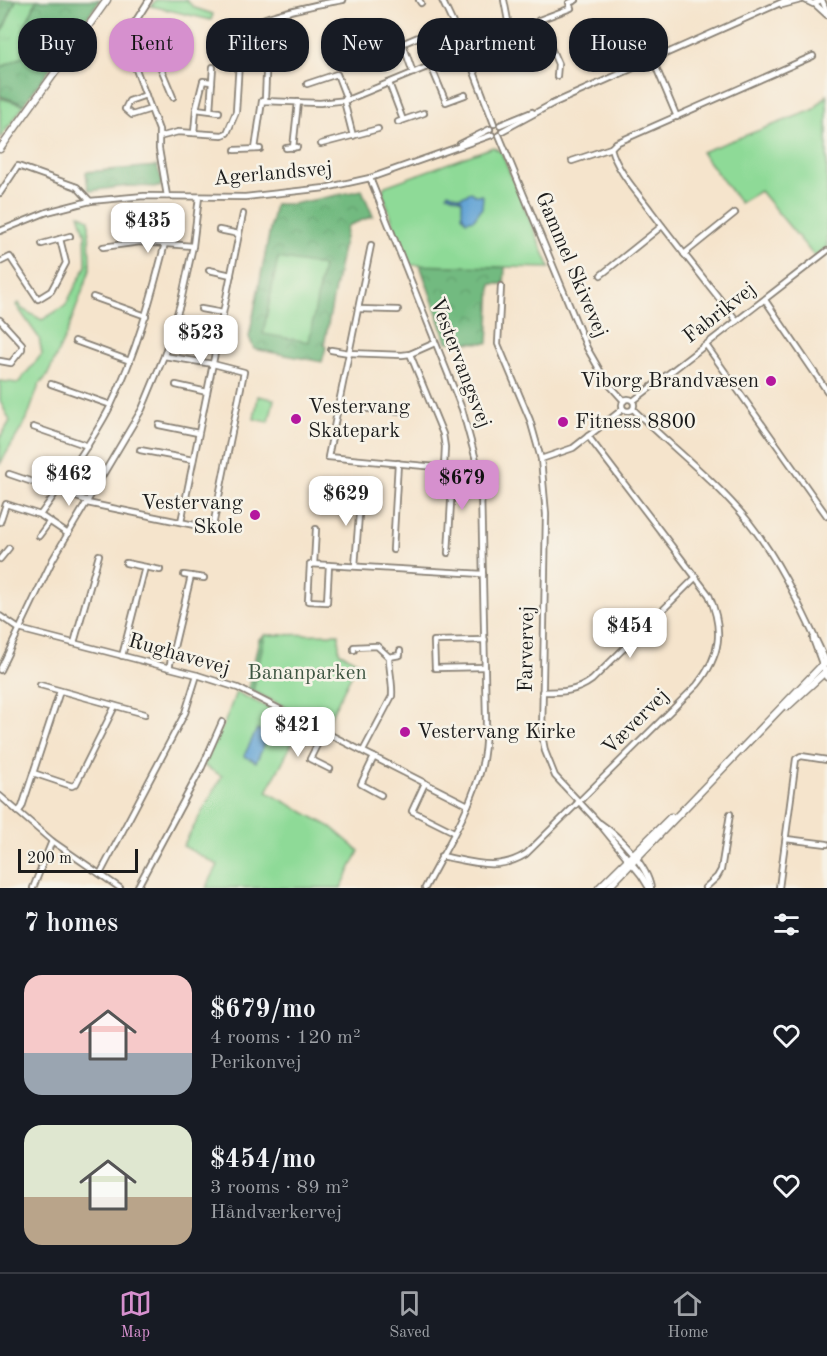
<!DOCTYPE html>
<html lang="en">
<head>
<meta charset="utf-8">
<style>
  body { margin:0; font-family:"Old Standard TT",serif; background:#242831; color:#f1f3f6; height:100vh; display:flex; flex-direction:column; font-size:22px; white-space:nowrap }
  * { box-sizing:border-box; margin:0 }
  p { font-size:20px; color:#9ea1a6 }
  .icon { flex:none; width:33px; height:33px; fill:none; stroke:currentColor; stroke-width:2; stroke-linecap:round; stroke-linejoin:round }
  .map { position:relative; height:888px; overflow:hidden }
  .drawer { display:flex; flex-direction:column; background:#171b24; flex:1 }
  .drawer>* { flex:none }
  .top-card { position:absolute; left:18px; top:18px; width:792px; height:54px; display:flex; gap:12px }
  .scale { position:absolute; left:18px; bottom:15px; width:120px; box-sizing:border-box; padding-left:6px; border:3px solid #1c1c1c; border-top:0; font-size:16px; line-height:21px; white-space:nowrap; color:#1c1c1c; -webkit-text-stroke:4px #f7f3e8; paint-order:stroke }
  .price { position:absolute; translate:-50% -51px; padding:0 14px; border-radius:12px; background:#fff; color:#222; font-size:20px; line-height:39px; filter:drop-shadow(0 2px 3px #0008) }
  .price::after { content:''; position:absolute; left:50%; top:36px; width:18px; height:14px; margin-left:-9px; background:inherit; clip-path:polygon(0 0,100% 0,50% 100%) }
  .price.on { background:#d690ce; color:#111 }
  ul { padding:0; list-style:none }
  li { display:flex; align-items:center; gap:18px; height:150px; padding:0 24px }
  li span { display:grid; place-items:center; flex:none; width:168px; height:120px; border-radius:18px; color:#555 }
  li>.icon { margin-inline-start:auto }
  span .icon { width:72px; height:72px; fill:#fffc; stroke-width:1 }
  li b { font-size:26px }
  h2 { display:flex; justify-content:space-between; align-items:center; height:72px; padding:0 24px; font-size:26px }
  .pill { padding:0 21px; border-radius:24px; background:#171b24; box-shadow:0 2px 4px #0004; font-size:21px; line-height:54px }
  .pill.on { background:#d690ce; color:#111 }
  .menu { display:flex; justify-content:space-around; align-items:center; height:84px; border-top:2px solid #363941; background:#171b24; font-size:16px; color:#9ea1a6 }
  .menu a { display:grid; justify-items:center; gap:3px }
  .menu .on { color:#d690ce }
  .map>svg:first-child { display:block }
  .grass { fill:url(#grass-tufts); stroke:#557b5a; stroke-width:1.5 }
  .forest { fill:url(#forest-crowns); stroke:#476b4e; stroke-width:1.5 }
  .park { fill:#8eda97; stroke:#557b5a; stroke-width:1.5 }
  .water { fill:#61a2d4; stroke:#3e5f78; stroke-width:1.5 }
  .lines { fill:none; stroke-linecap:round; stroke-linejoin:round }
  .minor-casing { stroke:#888074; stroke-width:8 }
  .major-casing { stroke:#888074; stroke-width:9 }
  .minor { stroke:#fff; stroke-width:4.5 }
  .major { stroke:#fff; stroke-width:6 }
  .poi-dot { fill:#b5179e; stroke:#f7f3e8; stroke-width:2 }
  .labels { text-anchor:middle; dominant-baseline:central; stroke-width:5; stroke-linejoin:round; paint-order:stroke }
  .street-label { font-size:21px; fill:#1c1c1c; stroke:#f7f3e8 }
  .poi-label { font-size:21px; fill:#1c1c1c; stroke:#f7f3e8; text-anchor:start }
  .park-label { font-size:21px; fill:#3e5541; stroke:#f7f3e8 }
</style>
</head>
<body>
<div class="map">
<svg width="827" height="888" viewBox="0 0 827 888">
  <defs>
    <pattern id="grass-tufts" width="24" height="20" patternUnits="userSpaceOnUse" patternTransform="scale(1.5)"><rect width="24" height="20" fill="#8eda97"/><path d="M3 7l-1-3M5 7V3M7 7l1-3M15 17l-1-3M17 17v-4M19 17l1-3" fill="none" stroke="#7aba82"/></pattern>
    <pattern id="forest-crowns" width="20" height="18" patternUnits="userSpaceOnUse" patternTransform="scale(1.5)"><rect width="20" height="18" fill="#72ba80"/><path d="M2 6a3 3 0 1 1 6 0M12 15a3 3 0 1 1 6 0" fill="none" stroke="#629f6e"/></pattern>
  </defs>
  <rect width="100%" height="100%" fill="#f7f3e8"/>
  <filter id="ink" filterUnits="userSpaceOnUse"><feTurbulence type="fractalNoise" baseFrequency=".0167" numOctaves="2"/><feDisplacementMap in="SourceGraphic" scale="12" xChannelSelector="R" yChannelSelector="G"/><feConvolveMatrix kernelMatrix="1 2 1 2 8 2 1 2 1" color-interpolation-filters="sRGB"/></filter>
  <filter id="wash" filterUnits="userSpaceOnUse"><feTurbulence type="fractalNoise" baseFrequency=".008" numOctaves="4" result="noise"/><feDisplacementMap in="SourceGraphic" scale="24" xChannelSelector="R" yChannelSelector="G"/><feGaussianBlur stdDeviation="1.35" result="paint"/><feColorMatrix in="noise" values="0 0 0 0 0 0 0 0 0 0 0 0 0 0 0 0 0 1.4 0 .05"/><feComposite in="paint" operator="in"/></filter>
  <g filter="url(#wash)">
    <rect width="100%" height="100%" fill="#f5e4cc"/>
    <g class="grass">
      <path d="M16,0h21l-14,30 9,22 -31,16 -1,-31z"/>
      <path d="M0,98l24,7 -24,34z"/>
    </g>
    <g class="forest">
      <path d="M0,0h16l-16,36z"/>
      <path d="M37,0h63l-76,104 -24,-8v-28l32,-16 -9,-22z"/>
      <path d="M157,166l5,14 -2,7 -32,-1 -38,5 -2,-3 -2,-16z"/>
      <path d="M362,190l11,26 -26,10 -23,119 2,2 -4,15 -68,-13 -5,-12 26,-133h18z"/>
      <path d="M420,265l85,2 -1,17h-13l-3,59 -41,-1z"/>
      <path d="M265,635l-12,56 -5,-2 11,-50z"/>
    </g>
    <g class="park">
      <path d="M156,0h30l9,8 18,6 -2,6 -60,-14z"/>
      <path d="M827,95v152l-12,10 -55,-66 -20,12 -39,-51 112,-42z"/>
      <path d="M493,147l8,5 49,116 -142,-3 -26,-74 3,-5z"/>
      <path d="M79,214l10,5 1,51 -23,63 -20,43 -8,9 -12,34 -27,45v-26l10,-17 -10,-20v-20l18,2 24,-29 -3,-16 -23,-33 3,-2 3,6 20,11 23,-14 21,-40 -1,-33z"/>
      <path d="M278,258l45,8 -14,76 -46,-8z"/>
      <path d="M258,396l16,3 -5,23 -15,-3z"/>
      <path d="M339,634v18l19,10 -33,65 -72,-36 12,-56z"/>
      <path d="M236,692l66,32 -35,68 64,35 28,24 -18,37h-135l12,-23 -35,-19 39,-70 -18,-10 22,-47z"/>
    </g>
    <g class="water">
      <path d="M448,192l12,5 11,-5 4,3h6l2,1 -1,12 -8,11 -8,2 -4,-6v-15l-15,-6z"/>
      <path d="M257,729l12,6 -13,27 -12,-6z"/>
    </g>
  </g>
  <g filter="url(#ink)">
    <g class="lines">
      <g class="minor-casing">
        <g id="minor">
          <path d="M149,0l-14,22 -4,28 3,14 25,66v19l8,47"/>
          <path d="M419,0l2,3"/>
          <path d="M442,0l24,51 28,73"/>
          <path d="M504,0l4,21"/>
          <path d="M805,0l8,4 8,-4"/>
          <path d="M822,0l5,12"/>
          <path d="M815,4l12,11"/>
          <path d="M782,5l19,-5"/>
          <path d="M131,41l19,1c10,-16 11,-13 28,-9l-7,30 -10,4"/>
          <path d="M150,42l23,55"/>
          <path d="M403,44l10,29"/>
          <path d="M239,51c0,-8 0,-16 6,-22 11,-13 79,-26 98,-29"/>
          <path d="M364,60l73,-31"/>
          <path d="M653,60l24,57"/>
          <path d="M431,66l15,36 19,-7"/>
          <path d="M557,76l1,-12 -19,-44 32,-12 -2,-5 7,-3"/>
          <path d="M389,83l14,37"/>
          <path d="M307,84l30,-10 10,26"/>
          <path d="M146,95l-17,6 -4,8 7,6 19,-6"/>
          <path d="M265,100l2,-49 25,-10"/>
          <path d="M344,101l9,35"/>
          <path d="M196,109l23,3"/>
          <path d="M210,110l3,-43"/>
          <path d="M398,122l26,-9"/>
          <path d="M500,125l32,-13"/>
          <path d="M502,131l50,-27 235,-104"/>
          <path d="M194,133l2,-24 7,-28 9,1"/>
          <path d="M499,135l88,213 19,33 18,20"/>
          <path d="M159,137l19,-5 44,3 5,-2 9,-21 3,-50"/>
          <path d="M321,144l57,-15"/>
          <path d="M460,144l30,-15"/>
          <path d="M286,148l11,-1"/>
          <path d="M293,148l5,-46"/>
          <path d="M611,148c6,23 26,44 40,63 28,37 57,73 86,110"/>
          <path d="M255,149l7,-48 58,2 27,-3 119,-49"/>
          <path d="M235,150l25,-1"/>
          <path d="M572,161l39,-13 5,-5 197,-87"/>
          <path d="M370,178l92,231 17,62 2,19 5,229c0,20 -1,41 -8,60 -12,38 -35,74 -53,109"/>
          <path d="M0,193l18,-27 59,21 13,14"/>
          <path d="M219,230l20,4"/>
          <path d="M0,231l47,-19 43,-11 54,-5 101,1 80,-9 45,-10 122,-43"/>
          <path d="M42,244l28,-8"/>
          <path d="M371,245l-43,212 151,14"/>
          <path d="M103,247l37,-5 53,4"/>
          <path d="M684,254l51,-41"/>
          <path d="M0,262l10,-5 28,42 13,-8 15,-28 -6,-24"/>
          <path d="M209,270l22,5"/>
          <path d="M601,275l61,-49"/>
          <path d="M501,286l-3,58 32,76 11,39"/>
          <path d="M93,297l53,19"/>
          <path d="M765,300l62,91"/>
          <path d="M201,309l22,4"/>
          <path d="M358,309l40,1"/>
          <path d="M0,320l22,24v5l-11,14 -11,-2"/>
          <path d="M75,341l55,20"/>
          <path d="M706,345l121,171"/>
          <path d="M331,350l18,3 53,2 8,-1 25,-11"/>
          <path d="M410,354l33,80 2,13 -1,21"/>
          <path d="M51,384l60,21"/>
          <path d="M176,385l31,7"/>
          <circle cx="628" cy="405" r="6"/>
          <path d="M633,401l194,-150"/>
          <path d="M338,407l63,4"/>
          <path d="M623,409l-50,39 -32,11 5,55 -4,221 3,16 10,25 43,46 43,53 8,13"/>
          <path d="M633,409c38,38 82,71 115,112 34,43 55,92 78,140l1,-1"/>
          <path d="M159,425l39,8"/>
          <path d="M33,427l55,19"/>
          <path d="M140,450l53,10"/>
          <path d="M9,474l79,27"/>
          <path d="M57,491c19,-28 39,-56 54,-86 25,-52 40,-106 54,-162"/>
          <path d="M87,503l122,25 4,-2 31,-154 -31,-8 -49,-8"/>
          <path d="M40,515l15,-21"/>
          <path d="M0,522l6,-18 34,11 28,19"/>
          <path d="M181,522l62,-308"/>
          <path d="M39,536l11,-15"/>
          <path d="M393,550l5,-87"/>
          <path d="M448,553l5,-85"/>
          <path d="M0,559l9,-11"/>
          <path d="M126,563l34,7"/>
          <path d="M314,564l2,-35"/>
          <path d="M329,565l-2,37 -19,-1 2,-37 173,10"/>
          <path d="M355,566l6,-77"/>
          <path d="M184,575l20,3"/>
          <path d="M0,616l19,13 178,46 41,13 230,117"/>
          <path d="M813,639l12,33 2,-2"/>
          <path d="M485,640l-51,1 1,27 50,-1"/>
          <path d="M74,643l25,-88"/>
          <path d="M354,650v-3l23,-1 12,11c0,13 4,27 3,39l-29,55"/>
          <path d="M122,656l23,-89"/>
          <path d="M389,657l11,-2v-4"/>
          <path d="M169,668l22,-92"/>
          <path d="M0,670l53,-111 89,-150 22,-53 17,-55 12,-55 6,-49"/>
          <path d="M40,685l105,29"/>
          <path d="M542,692c20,0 34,0 50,-12l104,-103"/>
          <path d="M324,731l-14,28 20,10"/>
          <path d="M374,757l-13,27 20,11"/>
          <path d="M33,773l39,13 4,-2 39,-78"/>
          <path d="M425,783l-13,28 42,21"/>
          <path d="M0,796l52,45 68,47"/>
          <path d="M18,812l4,-5 38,-116"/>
          <path d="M600,823c19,13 47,42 51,65"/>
          <path d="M786,839l41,5"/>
          <path d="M441,856c32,6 56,16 85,-2l171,-169c24,-30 27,-55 12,-90l-121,-159"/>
          <path d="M100,874l85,-161 12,-38"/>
          <path d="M33,888l19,-47"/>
          <path d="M137,888l65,-121 20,-45"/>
          <path d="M705,888l12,-11 4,-7 9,-56"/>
          <path d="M779,888l17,-129 5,-3 26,4"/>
        </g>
      </g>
      <g class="major-casing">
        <g id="major">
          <path d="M0,149l107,-149"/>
          <path d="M787,707l38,-35 2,5"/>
          <path d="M599,888l72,-71"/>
          <path d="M608,888l218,-227 1,3"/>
        </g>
      </g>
      <use href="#minor" class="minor"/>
      <use href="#major" class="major"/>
    </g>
  </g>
  <g class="poi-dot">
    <circle cx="771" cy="381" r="6"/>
    <circle cx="296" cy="419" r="6"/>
    <circle cx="563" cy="422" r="6"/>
    <circle cx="255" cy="515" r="6"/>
    <circle cx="405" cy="732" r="6"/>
  </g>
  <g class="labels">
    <g class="street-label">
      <text transform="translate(273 174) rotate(-5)">Agerlandsvej</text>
      <text transform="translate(571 265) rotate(67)">Gammel Skivevej</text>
      <text transform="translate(720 313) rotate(-38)">Fabrikvej</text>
      <text transform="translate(460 363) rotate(69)">Vestervangsvej</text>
      <text transform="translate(527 649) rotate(-89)">Farvervej</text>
      <text transform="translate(179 655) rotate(16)">Rughavevej</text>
      <text transform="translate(636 722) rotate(-45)">Vævervej</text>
    </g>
    <g class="poi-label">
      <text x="759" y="381" text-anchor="end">Viborg Brandvæsen</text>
      <text x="308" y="407">Vestervang<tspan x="308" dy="24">Skatepark</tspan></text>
      <text x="575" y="422">Fitness 8800</text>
      <text x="243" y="503" text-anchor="end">Vestervang<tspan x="243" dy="24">Skole</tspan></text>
      <text x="417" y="732">Vestervang Kirke</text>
    </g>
    <g class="park-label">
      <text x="307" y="673">Bananparken</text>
    </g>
  </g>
</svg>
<div class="scale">200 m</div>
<b class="price" style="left:148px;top:254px">$435</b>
<b class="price" style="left:201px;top:366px">$523</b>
<b class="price" style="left:69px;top:507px">$462</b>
<b class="price on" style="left:462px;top:511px">$679</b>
<b class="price" style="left:346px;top:527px">$629</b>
<b class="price" style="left:630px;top:659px">$454</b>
<b class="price" style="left:298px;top:758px">$421</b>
<div class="top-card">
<a class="pill">Buy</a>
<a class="pill on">Rent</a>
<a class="pill">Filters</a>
<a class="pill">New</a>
<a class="pill">Apartment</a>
<a class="pill">House</a>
</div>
</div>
<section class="drawer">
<h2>7 homes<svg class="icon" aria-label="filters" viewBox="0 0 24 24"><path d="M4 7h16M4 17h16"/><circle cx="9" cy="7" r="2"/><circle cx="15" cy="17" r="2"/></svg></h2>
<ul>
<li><span style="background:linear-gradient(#f6c9c9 65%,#9aa5b1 0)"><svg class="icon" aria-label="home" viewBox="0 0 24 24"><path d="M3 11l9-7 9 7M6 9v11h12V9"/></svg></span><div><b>$679/mo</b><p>4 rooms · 120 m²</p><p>Perikonvej</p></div><svg class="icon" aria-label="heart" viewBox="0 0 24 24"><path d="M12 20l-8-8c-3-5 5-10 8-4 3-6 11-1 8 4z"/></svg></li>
<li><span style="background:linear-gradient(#dfe7d0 60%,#b9a48a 0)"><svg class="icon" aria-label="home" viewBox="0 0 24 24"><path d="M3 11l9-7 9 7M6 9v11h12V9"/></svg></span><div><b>$454/mo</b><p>3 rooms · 89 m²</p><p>Håndværkervej</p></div><svg class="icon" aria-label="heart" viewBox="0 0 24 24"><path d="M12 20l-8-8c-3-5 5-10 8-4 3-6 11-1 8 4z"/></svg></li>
</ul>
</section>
<nav class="menu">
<a class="on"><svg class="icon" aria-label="map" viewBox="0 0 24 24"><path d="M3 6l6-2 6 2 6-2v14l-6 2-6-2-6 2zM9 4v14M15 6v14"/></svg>Map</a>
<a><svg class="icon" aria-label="saved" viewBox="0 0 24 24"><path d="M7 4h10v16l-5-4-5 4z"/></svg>Saved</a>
<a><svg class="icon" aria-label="home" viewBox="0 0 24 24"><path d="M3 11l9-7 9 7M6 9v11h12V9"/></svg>Home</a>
</nav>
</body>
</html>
